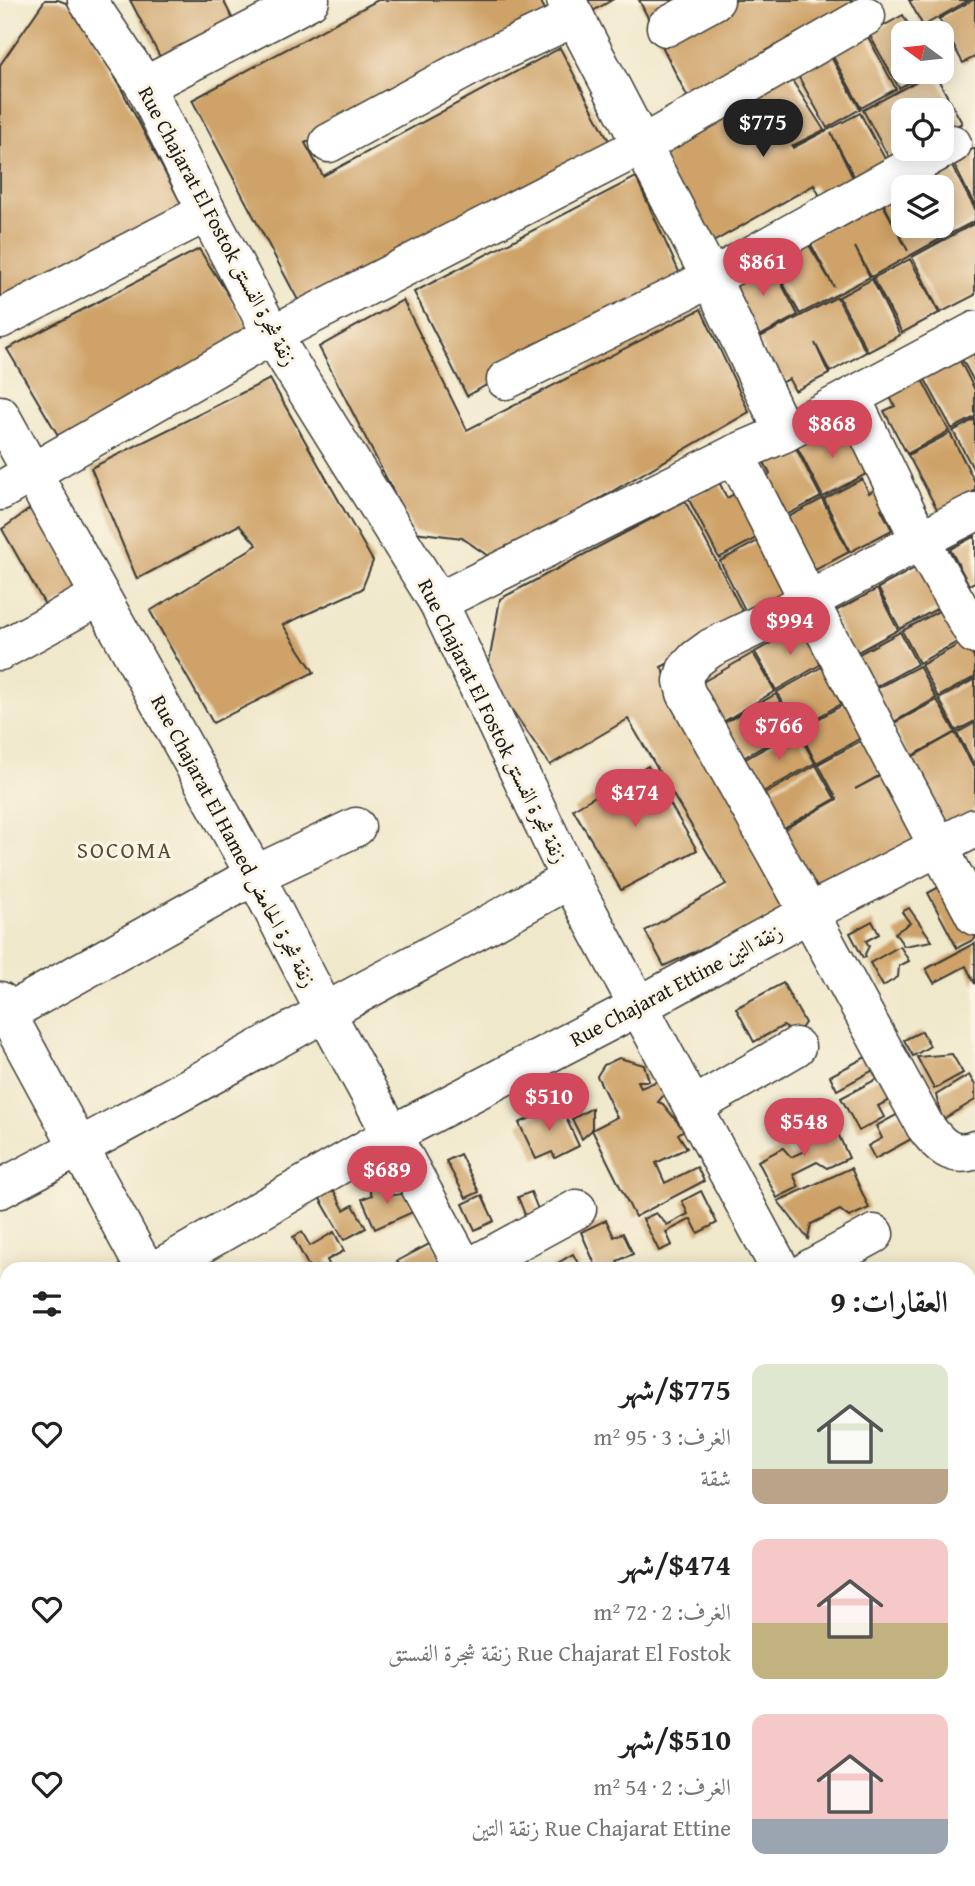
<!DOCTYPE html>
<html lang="ar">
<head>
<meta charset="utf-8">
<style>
  body { margin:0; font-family:"Gentium Book Plus",Amiri,serif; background:#f2f2f2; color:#222; direction:rtl; height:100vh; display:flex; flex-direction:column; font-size:26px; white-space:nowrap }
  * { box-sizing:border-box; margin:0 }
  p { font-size:23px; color:#767676 }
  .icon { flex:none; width:38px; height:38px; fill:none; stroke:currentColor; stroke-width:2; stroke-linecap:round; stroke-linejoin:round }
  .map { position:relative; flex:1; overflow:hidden; direction:ltr }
  .panel { position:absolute; left:0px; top:1262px; width:976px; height:625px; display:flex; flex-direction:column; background:#fff; border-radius:21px 21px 0 0; box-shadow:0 4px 18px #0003; direction:rtl }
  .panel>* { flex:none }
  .needle { width:46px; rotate:285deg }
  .buttons { position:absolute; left:891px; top:21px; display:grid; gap:14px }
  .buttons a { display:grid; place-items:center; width:63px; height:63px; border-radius:14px; background:#fff; box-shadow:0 4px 18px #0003; font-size:35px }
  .price { position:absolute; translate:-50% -60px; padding:0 16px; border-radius:24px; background:#d1495b; color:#fff; font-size:23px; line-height:46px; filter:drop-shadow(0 2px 4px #0008) }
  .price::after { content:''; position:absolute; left:50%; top:42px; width:21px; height:16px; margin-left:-10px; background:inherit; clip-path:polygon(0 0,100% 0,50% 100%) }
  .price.current { background:#222; color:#fff }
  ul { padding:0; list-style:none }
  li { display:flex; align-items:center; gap:21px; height:175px; padding:0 28px }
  li span { display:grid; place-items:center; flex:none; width:196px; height:140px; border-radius:14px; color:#555 }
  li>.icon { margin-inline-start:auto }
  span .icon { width:84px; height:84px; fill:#fffc; stroke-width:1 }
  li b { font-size:30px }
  h2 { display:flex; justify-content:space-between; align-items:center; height:84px; padding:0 28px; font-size:30px }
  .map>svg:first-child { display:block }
  .building { fill:#cea268 }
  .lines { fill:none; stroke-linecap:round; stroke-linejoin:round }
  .minor-casing { stroke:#3c3b36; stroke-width:41 }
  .minor { stroke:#fff; stroke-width:38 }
  .labels { text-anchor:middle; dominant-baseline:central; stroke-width:6; stroke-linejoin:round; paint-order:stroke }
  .street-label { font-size:21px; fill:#1c1c1c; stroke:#fcf5e5 }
  .neighbourhood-label { font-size:23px; letter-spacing:2px; fill:#5a4b37; stroke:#fcf5e5 }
</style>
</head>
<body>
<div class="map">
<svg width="975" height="1886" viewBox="0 0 975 1886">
  <rect width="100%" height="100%" fill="#fcf5e5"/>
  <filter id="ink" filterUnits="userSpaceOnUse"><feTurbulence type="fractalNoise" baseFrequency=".0143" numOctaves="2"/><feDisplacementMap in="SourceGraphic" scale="14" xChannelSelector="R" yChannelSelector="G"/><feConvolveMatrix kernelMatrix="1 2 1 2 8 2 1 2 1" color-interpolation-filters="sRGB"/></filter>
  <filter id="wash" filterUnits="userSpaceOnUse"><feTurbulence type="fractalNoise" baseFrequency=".00686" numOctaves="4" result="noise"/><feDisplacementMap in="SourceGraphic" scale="28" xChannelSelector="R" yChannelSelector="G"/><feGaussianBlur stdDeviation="1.57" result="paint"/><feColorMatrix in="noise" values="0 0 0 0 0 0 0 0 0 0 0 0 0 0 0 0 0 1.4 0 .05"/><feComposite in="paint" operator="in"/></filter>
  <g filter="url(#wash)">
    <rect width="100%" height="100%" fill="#f0e8cb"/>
    <g id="blocks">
      <g class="building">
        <path d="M45,0h13l21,8 105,201 -184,96v-240z"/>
        <path d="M130,0h93l18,35 -72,39z"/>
        <path d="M378,0h162l7,13 -242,130 18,33 237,-128 49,93 -308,165 -109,-206z"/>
        <path d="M575,0h37l-28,16z"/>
        <path d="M639,0h214l7,15 -171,85z"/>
        <path d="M909,0h60l-46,26z"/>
        <path d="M973,0h2v57l-12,6 -24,-44z"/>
        <path d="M903,15l10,18h-10v39h25l-29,16 -30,-54z"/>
        <path d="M867,35l29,54 -35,19 -29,-53z"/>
        <path d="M830,55l30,54 -33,19 -30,-54z"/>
        <path d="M934,72l28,51 -20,11v-24h-39v39h17l-28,15 -29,-54z"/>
        <path d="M788,74l36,56 -32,16 1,2 67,-35 29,53 -31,17 -27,-50 25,51 -33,18 -9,-17 -110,62 -49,-103z"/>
        <path d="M975,148v58l-23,-45z"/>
        <path d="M949,161l26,48v12l-29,15 -6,-10 2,-39h-22l-4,-7z"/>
        <path d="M636,177l44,97 -213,122 -53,-104z"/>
        <path d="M915,181l3,6h-15v39h36l5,11 -73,40 -16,-30 15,30 -70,37 -30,-54 36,-20 28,47 -26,-48 72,-40 28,52 -27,-52z"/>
        <path d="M975,223v72l-35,18 -28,-56z"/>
        <path d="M199,249l51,80 -188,113 -55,-93z"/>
        <path d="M910,259l29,54 -37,20 -29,-55z"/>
        <path d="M769,260l29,55 -40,22 -30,-55z"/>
        <path d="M872,279l28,56 -32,17 -29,-55z"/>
        <path d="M837,297l29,55 -36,20 -15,-29 14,31 -34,17 -6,-12 -8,4 -23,-45z"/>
        <path d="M403,300l64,130 234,-121 48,103 -255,148 -32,-22 -48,-6 -95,-185z"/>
        <path d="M975,345v38l-16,-29z"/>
        <path d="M957,355l18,35v27l-23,12 -30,-55z"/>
        <path d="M919,374l30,57 -42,23 -23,-43 11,-5 -8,-14z"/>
        <path d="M270,379l103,182 -11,28 -79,36 31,47 -101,51 -63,-112 107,-66 -18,-20 -102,54 -46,-111z"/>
        <path d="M975,419v53l-22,-41z"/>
        <path d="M827,426l7,14 16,-8 20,40 -47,25 -28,-54z"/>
        <path d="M950,433l25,49v9l-37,20 -30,-56z"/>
        <path d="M794,444l27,53 -46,24 -20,-39 15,-8 -7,-14z"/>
        <path d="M862,479l7,14 7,-4 9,18 -4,2 11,21 -42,22 -26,-53z"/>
        <path d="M719,482l8,16 14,-8 23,44 -45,24 -31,-60z"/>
        <path d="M822,499l27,53 -45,24 -27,-53z"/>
        <path d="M685,501l63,121 -87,45 131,240 -128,59 -19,-35 81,-47 -98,-165 -78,46 -63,-91 13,-75z"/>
        <path d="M34,506l48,84 -34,20 -46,-81z"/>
        <path d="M975,536v46l-6,3 -19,-36z"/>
        <path d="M765,537l26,52 -45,23 -26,-51z"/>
        <path d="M922,564l22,41 -44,24 -22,-41z"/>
        <path d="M877,589l21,41 -44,24 -22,-41z"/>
        <path d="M946,607l17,32 -44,24 -17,-32z"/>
        <path d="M803,625l22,37 -49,28 -21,-38z"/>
        <path d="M900,632l17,32 -45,25 -17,-33z"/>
        <path d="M965,641l10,19v17l-37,20 -17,-32z"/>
        <path d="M753,653l22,38 -52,31 -22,-39z"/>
        <path d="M827,664l20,36 -49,29 -21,-37z"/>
        <path d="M919,666l17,32 -44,25 -18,-33z"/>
        <path d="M975,679v42l-19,10 -17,-32z"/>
        <path d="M776,694l20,34 -53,30 -19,-35z"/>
        <path d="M937,700l18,32 -45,25 -18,-33z"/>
        <path d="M848,702l18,33 -50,28 -17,-33z"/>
        <path d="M975,723v43l-18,-33z"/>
        <path d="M797,730l18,33 -54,30 -17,-33z"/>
        <path d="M955,733l20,37v40l-29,15 -36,-67z"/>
        <path d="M868,737l19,34 -32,18 32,-17 36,65 -105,58 -35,-65 54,-31 -19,-35z"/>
        <path d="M816,765l19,34 -53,30 -19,-34z"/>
        <path d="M648,766l49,84 -76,40 -48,-81z"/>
        <path d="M952,880l23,43v16l-18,9 -29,-55z"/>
        <path d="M909,908l23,33 -28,5 -9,-13 15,-10 -8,-11z"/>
        <path d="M872,921l7,13 -13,7 3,5 -4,8 1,3 -3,1 -13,-25z"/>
        <path d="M975,943v41l-9,-18 -32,17 -8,-14z"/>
        <path d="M900,946l9,15 -10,5 -1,11 -15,9 -13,-23z"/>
        <path d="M783,983l22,40 -8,11 -14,-8 -29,16 -18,-34z"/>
        <path d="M922,1031l8,15 -17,10 -9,-16z"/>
        <path d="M877,1051l7,13 -47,26 -7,-14z"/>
        <path d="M952,1054l11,19 -29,16 -17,-32z"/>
        <path d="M619,1058l25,7 5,16h-11l3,7 21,-9 5,12 -9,11 5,2 21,26 -6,4 9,14 -31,15 9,20 32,-16 7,14 -69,36 -43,-87 -10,9 -10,-20 20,-11v22l25,-13 -20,-41 7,-11z"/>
        <path d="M884,1075l11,22 -17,9 6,11 -25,14 -18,-33z"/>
        <path d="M969,1075l6,10v15l-33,20 -6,-25z"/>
        <path d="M560,1105l19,41 -24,12 -3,-6 -16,7 -17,-36z"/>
        <path d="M900,1113l13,25 -38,21 -7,-13 14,-8 -6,-12z"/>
        <path d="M832,1120l17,38 -22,10 -10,-6 -24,12 6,13 -22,11 -19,-37 25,-13 8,9 16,-7 -7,-15z"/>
        <path d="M460,1154l19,38 -13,6 -20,-37z"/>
        <path d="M851,1168l18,40 -20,9 -9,-7 -29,14 -3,15 -30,-38z"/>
        <path d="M382,1183l6,13 20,-3 7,18 -40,18 -13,-30 10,-4 -3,-6z"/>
        <path d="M333,1189l11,21 9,-5 13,23 -22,12 -25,-43z"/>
        <path d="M701,1191l16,32 -19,10 -7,-14 -25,13 6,13 -13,6 -16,-32 13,-6 11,12 21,-11 -6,-13z"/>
        <path d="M531,1192l12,30 -13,5 -12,-30z"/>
        <path d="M482,1195l12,26 -19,9 -12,-26z"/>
        <path d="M606,1220l8,17 9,-4 10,21 -16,7 3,8h-23l-16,-37z"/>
        <path d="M302,1232l8,14 24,-14 10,19 -17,9 4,9h-21l-17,-32z"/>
        <path d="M433,1242l14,27h-45l-5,-8z"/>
        <path d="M573,1254l8,15h-33z"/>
        <path d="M975,1718v51l-5,3v-32l1,-1 -1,-5v-14z"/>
      </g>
    </g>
  </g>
  <g filter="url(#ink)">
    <use href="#blocks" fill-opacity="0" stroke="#3c3b36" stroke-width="2"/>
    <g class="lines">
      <g class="minor-casing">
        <g id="minor">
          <path d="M87,0l58,86 62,126 65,123 166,267 132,277 210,390"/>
          <path d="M566,0l145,278 73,155"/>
          <path d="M666,27l49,-27"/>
          <path d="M145,86l165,-86"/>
          <path d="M329,143l147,-80 99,-46"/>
          <path d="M0,319l207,-107"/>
          <path d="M506,380l205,-102 241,-134"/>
          <path d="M851,397l69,143 55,95"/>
          <path d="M0,415l255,460 70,137 140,257"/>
          <path d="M735,454l74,147 166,315"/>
          <path d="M0,491l272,-156 370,-190 224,-129"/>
          <path d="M975,512l-55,28 -111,61 -98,47 -15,11 -10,11 -3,11 3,12 123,220 116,213c13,18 26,33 50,24"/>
          <path d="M438,602l297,-148 49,-21 191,-102"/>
          <path d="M0,651l100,-55"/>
          <path d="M0,1001l145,268"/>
          <path d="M0,1017l255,-142 101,-48"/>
          <path d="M693,1107l103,-60"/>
          <path d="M0,1189c109,-56 215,-116 322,-175 83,-46 166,-88 248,-135"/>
          <path d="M158,1269l235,-135 244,-127 172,-94 166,-85"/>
          <path d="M467,1269l110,-60"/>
          <path d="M810,1269l64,-35"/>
          <path d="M970,1338l5,-3"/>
          <path d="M0,1354l7,-3"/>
          <path d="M0,1515l7,-3"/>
          <path d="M970,1634l5,11"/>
          <path d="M0,1637l7,13"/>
          <path d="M0,1684l7,-4"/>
          <path d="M970,1700l5,-3"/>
          <path d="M0,1865l7,-4"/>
          <path d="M130,1880l4,6"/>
          <path d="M472,1880l4,6"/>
          <path d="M789,1880l4,6"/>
          <path d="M302,1886l13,-6"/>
          <path d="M619,1886l13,-6"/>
          <path d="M927,1886l4,-2"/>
        </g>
      </g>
      <use href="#minor" class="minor"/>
    </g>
  </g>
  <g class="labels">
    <g class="street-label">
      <text transform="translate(218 226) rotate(62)">Rue Chajarat El Fostok زنقة شجرة الفستق</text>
      <text transform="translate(493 721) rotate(64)">Rue Chajarat El Fostok زنقة شجرة الفستق</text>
      <text transform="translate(234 841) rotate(62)">Rue Chajarat El Hamed زنقة شجرة الحامض</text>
      <text transform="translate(676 985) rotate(-28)">Rue Chajarat Ettine زنقة التين</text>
    </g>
    <g class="neighbourhood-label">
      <text x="125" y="849">SOCOMA</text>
    </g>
  </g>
</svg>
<div class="buttons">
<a><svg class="needle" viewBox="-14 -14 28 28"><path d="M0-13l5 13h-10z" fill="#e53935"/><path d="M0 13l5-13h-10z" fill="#767676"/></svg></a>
<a><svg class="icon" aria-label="locate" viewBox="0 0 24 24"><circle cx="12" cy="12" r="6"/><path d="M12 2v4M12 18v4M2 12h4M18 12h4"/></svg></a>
<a><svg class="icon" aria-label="layers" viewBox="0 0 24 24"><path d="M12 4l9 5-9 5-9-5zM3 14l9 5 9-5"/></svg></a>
</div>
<b class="price current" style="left:763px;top:159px">$775</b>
<b class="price" style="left:763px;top:298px">$861</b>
<b class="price" style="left:832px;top:460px">$868</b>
<b class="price" style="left:790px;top:657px">$994</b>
<b class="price" style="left:779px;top:762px">$766</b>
<b class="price" style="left:635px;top:829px">$474</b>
<b class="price" style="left:549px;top:1133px">$510</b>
<b class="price" style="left:804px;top:1158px">$548</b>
<b class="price" style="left:387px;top:1206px">$689</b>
<section class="panel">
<h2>العقارات: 9<svg class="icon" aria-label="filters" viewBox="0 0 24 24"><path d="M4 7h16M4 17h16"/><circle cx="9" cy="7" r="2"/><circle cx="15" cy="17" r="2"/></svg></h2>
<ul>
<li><span style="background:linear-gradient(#dfe7d0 75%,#b9a48a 0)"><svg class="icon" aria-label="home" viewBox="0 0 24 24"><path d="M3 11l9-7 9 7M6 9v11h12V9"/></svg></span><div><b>$775/شهر</b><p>الغرف: 3 · 95 m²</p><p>شقة</p></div><svg class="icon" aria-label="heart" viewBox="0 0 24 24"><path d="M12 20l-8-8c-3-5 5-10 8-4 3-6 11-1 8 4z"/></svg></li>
<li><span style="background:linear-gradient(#f6c9c9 60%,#c2b280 0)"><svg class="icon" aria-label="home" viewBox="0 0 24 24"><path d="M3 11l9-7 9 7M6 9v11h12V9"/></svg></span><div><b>$474/شهر</b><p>الغرف: 2 · 72 m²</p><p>Rue Chajarat El Fostok زنقة شجرة الفستق</p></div><svg class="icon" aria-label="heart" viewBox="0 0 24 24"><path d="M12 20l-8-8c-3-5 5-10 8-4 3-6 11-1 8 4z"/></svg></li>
<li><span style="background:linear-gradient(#f6c9c9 75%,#9aa5b1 0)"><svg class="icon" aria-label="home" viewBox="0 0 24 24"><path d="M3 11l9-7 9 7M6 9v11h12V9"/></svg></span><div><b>$510/شهر</b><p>الغرف: 2 · 54 m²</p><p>Rue Chajarat Ettine زنقة التين</p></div><svg class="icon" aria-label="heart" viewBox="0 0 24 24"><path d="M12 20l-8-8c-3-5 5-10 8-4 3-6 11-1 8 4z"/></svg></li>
</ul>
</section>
</div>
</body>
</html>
